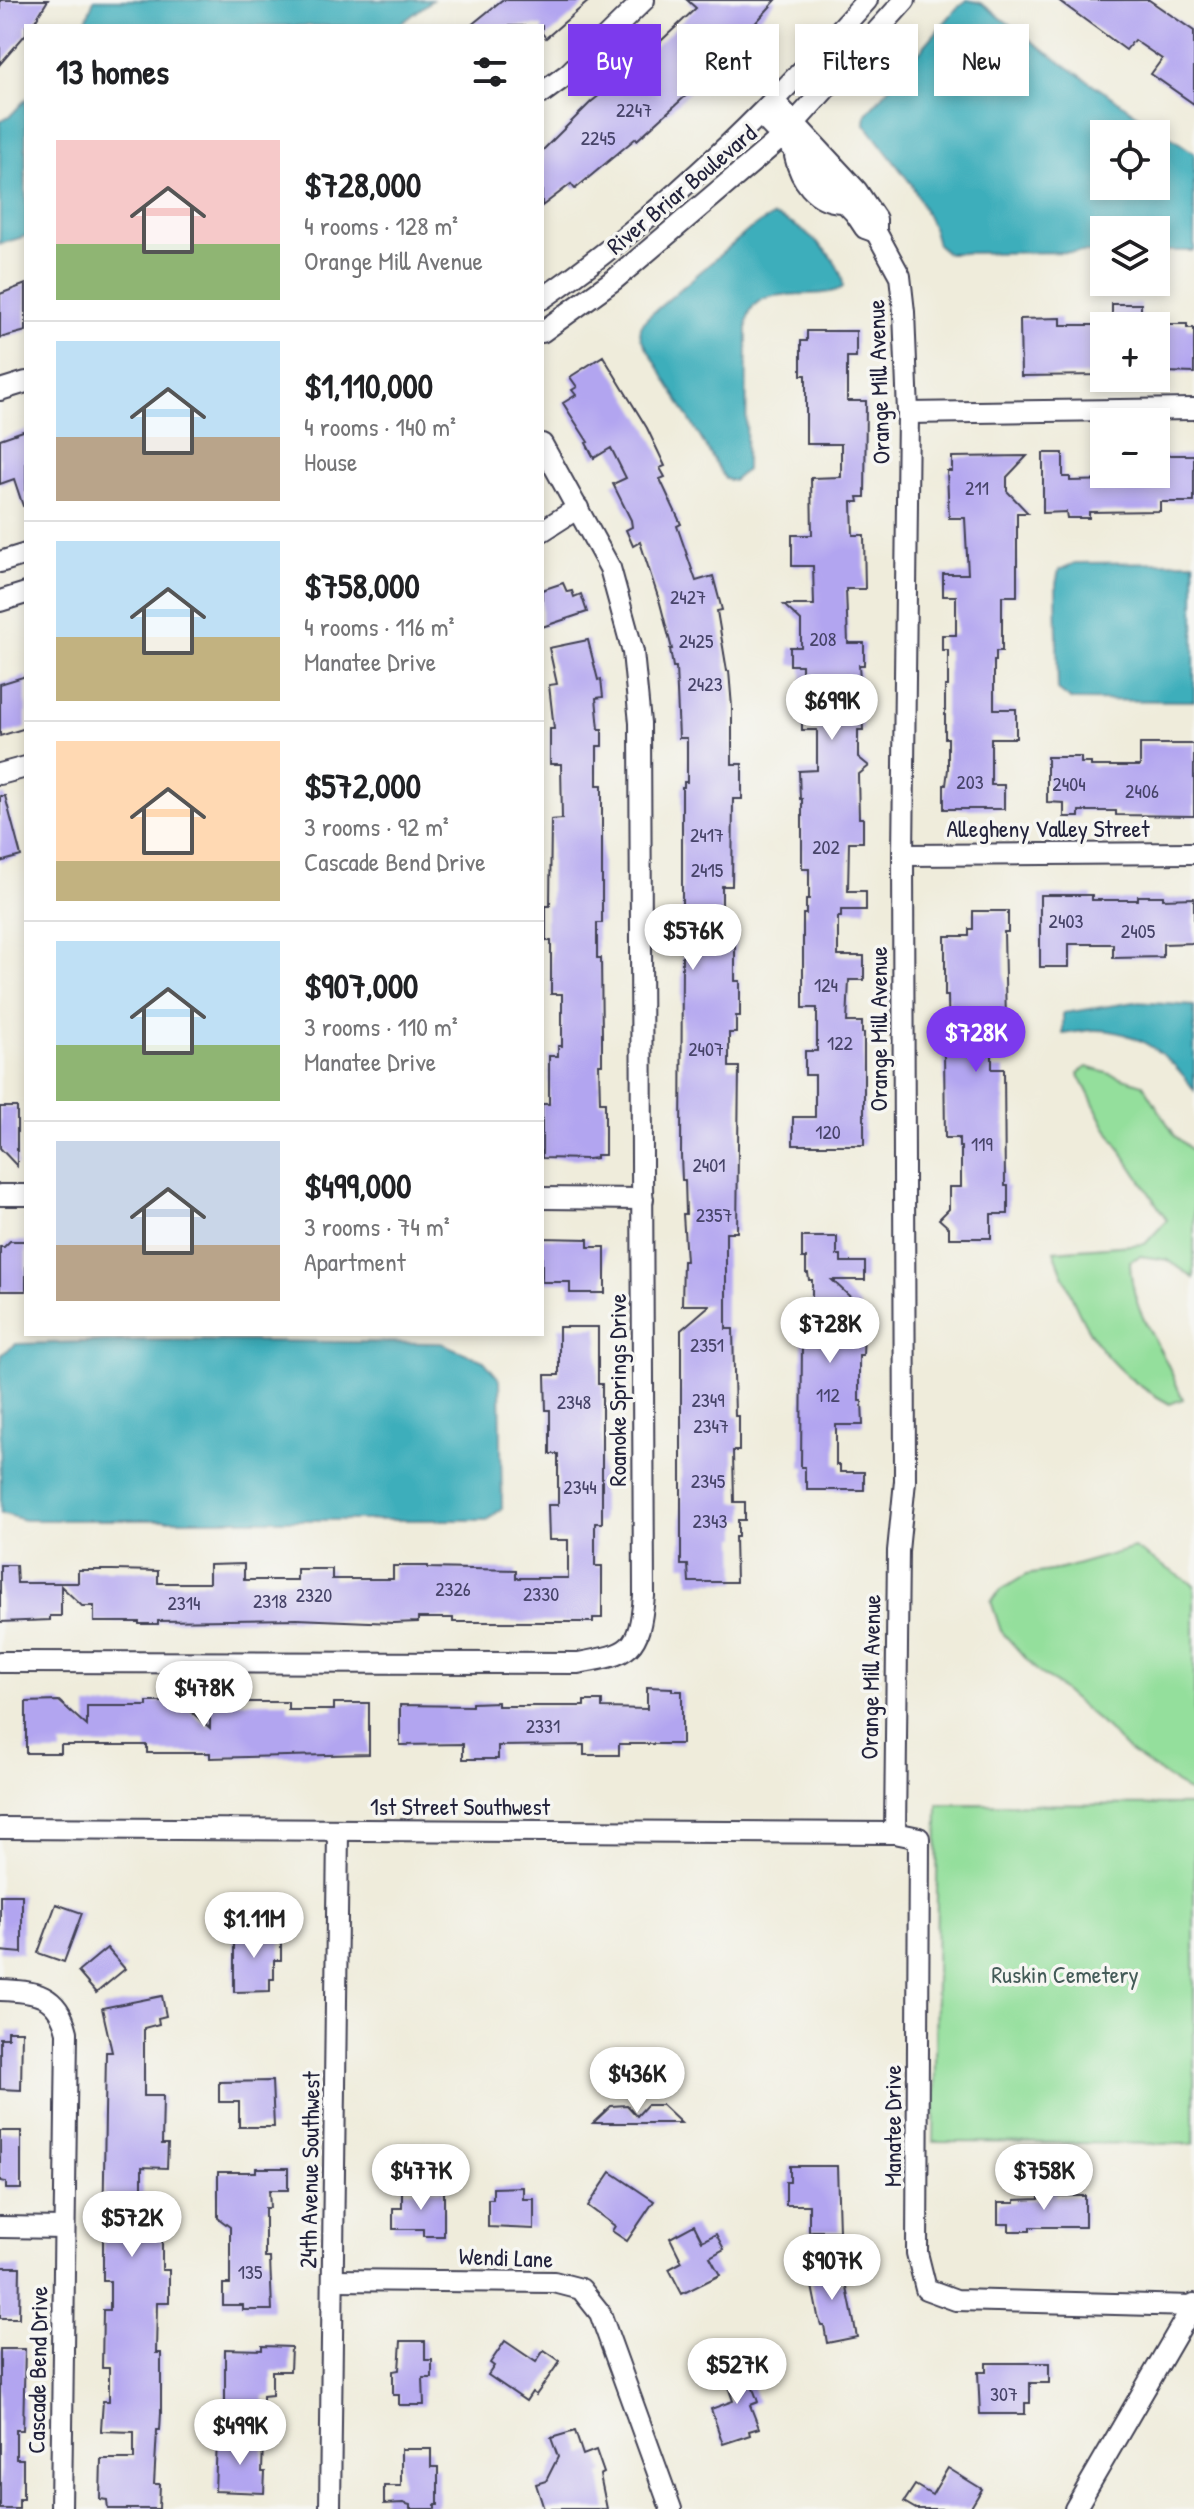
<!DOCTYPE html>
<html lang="en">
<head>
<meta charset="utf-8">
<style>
  body { margin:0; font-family:"Patrick Hand",sans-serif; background:#f2f2f2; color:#202124; height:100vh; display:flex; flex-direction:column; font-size:30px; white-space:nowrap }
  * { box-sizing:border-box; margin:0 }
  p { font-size:26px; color:#757577 }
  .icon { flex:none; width:44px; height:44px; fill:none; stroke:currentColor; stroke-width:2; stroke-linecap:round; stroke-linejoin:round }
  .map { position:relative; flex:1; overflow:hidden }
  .details { position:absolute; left:24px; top:24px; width:520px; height:1312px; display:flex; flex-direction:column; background:#fff; border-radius:0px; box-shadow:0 4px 12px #0003 }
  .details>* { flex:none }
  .banner { position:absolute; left:568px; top:24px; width:506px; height:72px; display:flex; gap:16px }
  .tools { position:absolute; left:1090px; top:120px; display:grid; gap:16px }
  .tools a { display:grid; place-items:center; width:80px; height:80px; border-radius:0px; background:#fff; box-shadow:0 4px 12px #0003; font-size:40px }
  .price { position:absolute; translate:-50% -68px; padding:0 18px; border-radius:28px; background:#fff; color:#222; font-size:26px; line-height:52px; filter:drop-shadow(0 2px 4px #0008) }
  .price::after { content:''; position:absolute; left:50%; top:48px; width:24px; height:18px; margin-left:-12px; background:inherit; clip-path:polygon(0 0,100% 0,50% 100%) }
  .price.active { background:#7c3aed; color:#fff }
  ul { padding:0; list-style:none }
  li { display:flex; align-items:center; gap:24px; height:200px; padding:0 32px }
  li+li { border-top:2px solid #e0e0e0 }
  li span { display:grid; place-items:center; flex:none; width:224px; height:160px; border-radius:0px; color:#555 }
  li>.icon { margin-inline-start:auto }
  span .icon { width:96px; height:96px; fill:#fffc; stroke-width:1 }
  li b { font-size:34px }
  h2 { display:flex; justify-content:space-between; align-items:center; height:96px; padding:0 32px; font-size:34px }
  .tag { padding:0 28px; border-radius:0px; background:#fff; box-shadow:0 4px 12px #0003; font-size:28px; line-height:72px }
  .tag.active { background:#7c3aed; color:#fff }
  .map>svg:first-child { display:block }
  .green { fill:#94df9c; stroke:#5b806c; stroke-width:2 }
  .water { fill:#3eaebb; stroke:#30687b; stroke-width:2; fill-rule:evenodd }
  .building { fill:#b2a5f0 }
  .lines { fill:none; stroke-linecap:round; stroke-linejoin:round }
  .minor-casing { stroke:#414053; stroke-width:24 }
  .minor { stroke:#fff; stroke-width:20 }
  .labels { text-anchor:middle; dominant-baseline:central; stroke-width:7; stroke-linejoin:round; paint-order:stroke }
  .number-label { font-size:20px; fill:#464368 }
  .street-label { font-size:24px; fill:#22223b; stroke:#f6f6f2 }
  .park-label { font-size:24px; fill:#445b58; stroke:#f6f6f2 }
</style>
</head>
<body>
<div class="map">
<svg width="1194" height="2509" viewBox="0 0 1194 2509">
  <rect width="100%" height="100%" fill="#f6f6f2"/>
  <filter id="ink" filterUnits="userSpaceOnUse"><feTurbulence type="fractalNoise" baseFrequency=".0125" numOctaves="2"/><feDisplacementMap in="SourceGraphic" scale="16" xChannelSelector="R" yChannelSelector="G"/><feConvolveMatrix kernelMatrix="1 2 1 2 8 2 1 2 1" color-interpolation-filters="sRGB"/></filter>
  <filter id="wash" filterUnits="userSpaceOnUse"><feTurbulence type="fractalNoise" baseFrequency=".006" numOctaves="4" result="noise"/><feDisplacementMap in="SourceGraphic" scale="32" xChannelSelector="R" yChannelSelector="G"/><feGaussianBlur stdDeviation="1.8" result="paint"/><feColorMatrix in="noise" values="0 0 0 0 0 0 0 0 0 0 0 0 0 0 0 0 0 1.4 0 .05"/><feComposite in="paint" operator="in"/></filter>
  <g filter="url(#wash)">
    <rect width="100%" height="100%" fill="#efecdb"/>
    <g class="green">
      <path d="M1087,1067l56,17 32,52 19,16v126l-26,-18 -28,-4 -10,5c1,43 18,66 37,102 6,12 10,24 16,36l-13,5c-73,-39 -88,-79 -116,-153l91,-7 22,-24 -62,-94 -27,-53z"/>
      <path d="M1134,1548l60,37v210l-63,-42 -31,-31 -47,-40 -15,-10 -37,-41 -10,-30 10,-11 25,-15 36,-6z"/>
      <path d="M938,1804l256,1v339l-260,-2z"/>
    </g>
    <g class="water">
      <path d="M94,0h338l-34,26h-314z"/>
      <path d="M967,0l14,3 72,54 141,96v98h-38v-21h-52v22l-157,1 -10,-9 -5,-18 -20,-41 -47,-61 1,-10 91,-106zM1156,134v52h-52v-52z"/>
      <path d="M26,99v137l-26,8v-123l11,-6z"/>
      <path d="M773,216c27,7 70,42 70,71 -27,18 -94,-10 -96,38l-1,145 -13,11 -8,-2 -84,-141c-2,-10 0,-13 6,-20l103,-89z"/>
      <path d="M1194,562v139l-123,-1 -13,-10 -2,-106 3,-14 16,-7z"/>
      <path d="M1135,1002l59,4v84c-22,-34 -57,-60 -99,-60 -10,0 -21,3 -32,4v-21z"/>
      <path d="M150,1340l291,3 43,18 16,19 2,128 -14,12h-464l-23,-7 -1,-144 2,-15 14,-10z"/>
    </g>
    <g id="blocks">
      <g class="building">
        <path d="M0,0h48l-16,26h-6v8l-26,30z"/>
        <path d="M502,0h88l-44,38 -4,-5v-7h-72z"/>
        <path d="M687,0h89l-64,72 -75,68 -1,-2 -61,51 -4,-5 -29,22v-55l49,-49 57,-45 -2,-2 50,-47z"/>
        <path d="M1058,0h91l45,31v73l-43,-30 11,-15 -28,-19 -8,10z"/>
        <path d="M26,284v47l-26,7v-44z"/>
        <rect x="1112" y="304" width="29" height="22"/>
        <path d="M1061,318v7h43v50l-83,1 -1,-57z"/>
        <path d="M1166,324h21v4h7v45l-28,-1z"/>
        <path d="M807,331h49v26h-9v44h19l-1,96h-7l1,5h-7l1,33h11l1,54h-19l2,54h16v22h-5l4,65h-5v27l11,9 -11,9 1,43h4v24h-14l-1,49h18v19h-25v7h-3v39h26v24h-15l-2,42h15v11h2v112h-71v-28h22v-42h-10v-24h12v-43h-14v-94h3v-15h3v-30h-7v-70h-2l-1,-28 18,-1v-40h-15v-65h-12v-18h11v-26l-17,-16h30l-1,-39h-21v-31h20l-1,-57 30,-1v-33h-35v-69h-5v-34h6z"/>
        <path d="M603,356l44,72 18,38 -5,2 5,9 -5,2 21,45 -4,2 19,55 17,-5 9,34 -5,1 10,60h2l3,36v57h10v35h-9l-1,87h-10v52h13v43h5v35h-4v17h-7v34h10l-2,165h-11v97h7l2,87h4v35h-6l1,51h11v18h-7v17h-3l1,45h-47l-1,-17h-7v-235l29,-25h-28l1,-44h3l-3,-47h3l-1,-34h-3l-1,-25 1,-199h5v-37h-5v-132h2v-5h3v-44h-8l-3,-71h-3l-3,-18h2l-12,-46 -20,-61 -7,4 -7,-16 6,-3 -1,-7 -18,-36 13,-6 -15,-30 -17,10 -8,-15 2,-1 -25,-39 13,-8 -4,-5 5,-3 -7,-10z"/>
        <path d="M26,430v75l-3,1 -9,-27 -14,5v-45z"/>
        <path d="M1043,453h20v24h7v4l47,-1v-6h39v-19h38v47h-34v9l-71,1v6h-22l-1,-6 -23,1z"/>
        <path d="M1027,456l-20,21v14l21,22h-11v83h-15v55h-6v10h-2v48h22v29h-25v47h13v24h-60v-24h2l2,-16v-31h-3v-52h3v-36h-6v-15h14v-39h-13v-22h25l-3,-56h-16l-2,-47h5v-14z"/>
        <path d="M563,583l4,9 5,-1 2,6 7,-3 6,18 -45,15v-37z"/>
        <path d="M588,640l10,40 3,-1 2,18 -7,1 3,31h3v17h-5v39h5v138h-5v35h4l1,79v27h-3l1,38h5v53h-9v3l-8,1 -46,-1v-54h7v-48h9v-10h4v-52h-11v-53h-5v-35h4l1,-86 11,-1 -1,-55h-11v-35h4l-5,-44 8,-1 -8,-36z"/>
        <path d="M26,676v52l-26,8v-52z"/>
        <path d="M1140,744h54v72l-78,-1v-4h-37v6h-15v-14l-17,-1v-45h34v6h10v3h49z"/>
        <path d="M0,796h5l16,60 -21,6z"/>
        <path d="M1040,895h52v5h46v-4h25v3l31,-1v45l-31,1v13l-50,1v-14h-44v23h-29z"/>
        <path d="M973,911h35v21h-4l2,90h-14v47h12l1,117h3v28h-17v24h-42v-10l-10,-9 10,-10v-22h12v-40h-2v-9h-14l-1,-87h3v-10h2l-1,-45h-3v-60h24v-7h4z"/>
        <path d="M0,1107h17v59l-17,-18z"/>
        <path d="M802,1237h35v18h4v7h24v18h-33l28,26v24h4l-1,25h-4v46h3l1,24h-27v40h4v7h24v18h-57v-8h-2v-15h-4l1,-126h-3l-1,-21h14v-40h-3l-1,-7h-2v-15h-4z"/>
        <path d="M542,1238l46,1v8h17v46h-35v-11h-28z"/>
        <path d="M10,1241h16v50h-26v-44h4z"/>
        <path d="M559,1327h39v57h4v139h-7v43h7v52h-9v4h-140v-4h-35v4l-25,1 -96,-4 -139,2v3h-19v-2h-45v-16h-12l-21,-20v30h-11v4l-50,2v-57h16l1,18h61v-13h35l45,1v12h51v-18l35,-1v16h53v-11h35v10h61v-13h35v2l88,2v8h52v-38h-19l-1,-35h10v-51h-8v-44h-4l-1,-35h14z"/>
        <path d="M647,1687l25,1v3h10v53h-63v11h-35v-10l-86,1v13h-35v-15l-63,1v-40l72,1v-3l26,-1v4h86v-5h18v7l45,1z"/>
        <path d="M59,1701l28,25v-20h60v-4h33l30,26v-22h9v-4h69v8h46v-7h35v51l-159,4v-5h-63v-8h-86v8h-35v-51z"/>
        <path d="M0,1895h22v58l-22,-2z"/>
        <path d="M56,1904l26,9 -18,49 -26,-9z"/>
        <path d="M256,1923v17h25v20h-7v19h-4v12l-36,1v-68z"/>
        <path d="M107,1948l18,21 -29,24 -18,-21z"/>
        <path d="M162,1996l4,20 -8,2 1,6 -15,4v68h19l-1,48h6l-1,24 -25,-1v60h20v43h7v33h-12l-1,50h5v60l-1,17h-3l-3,54h6l-1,25h-51l-1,-9 -7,-1 1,-40h33v-27l-33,-1v-2l2,-28h6v-33h-7l1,-58h7v-29h-7v-45l3,-184h6l-10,-44z"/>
        <path d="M8,2031h14l-1,59 -21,-1v-51h8z"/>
        <path d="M272,2081l2,46h-35v-25h-20v-20z"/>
        <path d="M627,2105l10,11 10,-11h15l19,18h-88l18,-17z"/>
        <path d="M0,2131h21v58h-15v-7l-6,-1z"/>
        <path d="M790,2166h47l2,65h-30v-26h-23v-23h4z"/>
        <path d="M256,2168h32v22h-19l1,18h-5v50h5l2,52h-29v-5h-20v-21h7v-57l-12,-9v-46h38z"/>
        <path d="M611,2172l43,29 -27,40 -15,-10 3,-5 -27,-20z"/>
        <path d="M1039,2186h17v10h29v31h-55v4h-21v-7h-11v-21h17v-3l24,-1z"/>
        <path d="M523,2187v12h11v30l-46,-2v-28h5v-11z"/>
        <path d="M402,2190h42v46h-21v-7h-30v-21h9z"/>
        <path d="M694,2225l8,16 14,-7 8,15 -14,8 10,18 -38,19 -13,-25 13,-7 -12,-24z"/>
        <path d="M835,2260l5,24 6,-1 11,54 -30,6 -3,-18h-3l-3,-9 -10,-50z"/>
        <path d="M0,2267h20l-1,51h-19z"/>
        <path d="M401,2341h24v19h7v18h-9l1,27h-25v-10h-6v-24l6,-1z"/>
        <path d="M505,2341l31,21 8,-12 16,11 -24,34 -4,-3 -6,9 -38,-26 6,-9 -4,-3z"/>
        <path d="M262,2346l29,1 -1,24h-18v24l-9,1v13h-38v-60l37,1z"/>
        <path d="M0,2349h25l-2,81h-7v29h7v40h-4v10h-19z"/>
        <path d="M743,2361l15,41 -8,3 9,23 -10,3 1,4 -27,9 -12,-35 22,-8 -11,-32z"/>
        <path d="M986,2363h63v20h-19v20h-5v11h-45l-2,-42h8z"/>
        <path d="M575,2431l8,24 13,-5 8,23 -4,2 7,34h-63l-8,-25 10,-3 12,-24 -7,-19z"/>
        <path d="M217,2440l46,2 -1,30h3l-1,21 -49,-2z"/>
        <path d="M401,2449h30v18h7v38h-3v4h-25v-4l-7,-2 -19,1v-18h17z"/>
        <path d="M948,2468l34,21 -12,20h-54l-12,-7 11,-17 17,10z"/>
      </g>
    </g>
  </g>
  <g filter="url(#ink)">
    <use href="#blocks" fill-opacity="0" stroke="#414053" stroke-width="2"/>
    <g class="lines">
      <g class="minor-casing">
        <g id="minor">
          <path d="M542,93l26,-19 76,-74"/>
          <path d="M774,101l83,90 19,28v13l24,44 4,36 4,101 -5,442 2,626 -7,70 -3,282"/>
          <path d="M761,115l94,98 10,15 11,4"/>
          <path d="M795,156c5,23 20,45 46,46"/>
          <path d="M542,299c121,-84 227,-189 325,-299"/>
          <path d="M542,332l73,-53 167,-142 123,-137"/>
          <path d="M0,390l26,-8"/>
          <path d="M908,413l286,-4"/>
          <path d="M542,531l36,-23"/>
          <path d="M0,562l26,-8"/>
          <path d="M0,601l26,-8"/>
          <path d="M0,774l26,-7"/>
          <path d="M903,855l291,-2"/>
          <path d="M0,1195h26"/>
          <path d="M542,1198l101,1"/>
          <path d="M0,1662l578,1c53,-9 61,-12 66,-67l-4,-873 -7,-71 -23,-84 -68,-124"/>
          <path d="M0,1828l895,5 24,5 -2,415 9,36 30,11 237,6"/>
          <path d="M0,1990c35,1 58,4 67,42l-6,477"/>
          <path d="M0,2227l64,1"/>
          <path d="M333,2280l221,2 27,7 19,24 71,196"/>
          <path d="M330,2509l8,-678"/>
          <path d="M1075,2509l119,-205"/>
        </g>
      </g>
      <use href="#minor" class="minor"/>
    </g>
  </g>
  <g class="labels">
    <g class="number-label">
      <text x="634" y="109">2247</text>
      <text x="598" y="137">2245</text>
      <text x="977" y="487">211</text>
      <text x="688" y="596">2427</text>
      <text x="823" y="638">208</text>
      <text x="696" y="640">2425</text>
      <text x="705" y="683">2423</text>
      <text x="970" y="781">203</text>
      <text x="1069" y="783">2404</text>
      <text x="1142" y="790">2406</text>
      <text x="707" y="834">2417</text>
      <text x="826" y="846">202</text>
      <text x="707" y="869">2415</text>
      <text x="1066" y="920">2403</text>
      <text x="1138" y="930">2405</text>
      <text x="826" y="984">124</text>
      <text x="840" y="1042">122</text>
      <text x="706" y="1048">2407</text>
      <text x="828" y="1131">120</text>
      <text x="982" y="1143">119</text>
      <text x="709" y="1164">2401</text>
      <text x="714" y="1214">2357</text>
      <text x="707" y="1344">2351</text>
      <text x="828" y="1394">112</text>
      <text x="708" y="1399">2349</text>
      <text x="574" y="1401">2348</text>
      <text x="711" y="1425">2347</text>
      <text x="708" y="1480">2345</text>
      <text x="580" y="1486">2344</text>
      <text x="710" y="1520">2343</text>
      <text x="453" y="1588">2326</text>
      <text x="541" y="1593">2330</text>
      <text x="314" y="1594">2320</text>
      <text x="270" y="1600">2318</text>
      <text x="184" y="1602">2314</text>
      <text x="543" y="1725">2331</text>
      <text x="250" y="2271">135</text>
      <text x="1004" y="2393">307</text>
    </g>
    <g class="street-label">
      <text transform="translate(681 189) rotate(-40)">River Briar Boulevard</text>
      <text transform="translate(878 382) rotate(-92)">Orange Mill Avenue</text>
      <text x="1048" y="828">Allegheny Valley Street</text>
      <text transform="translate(878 1029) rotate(-90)">Orange Mill Avenue</text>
      <text transform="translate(617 1390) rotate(-90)">Roanoke Springs Drive</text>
      <text transform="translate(870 1677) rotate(-89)">Orange Mill Avenue</text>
      <text x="460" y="1806">1st Street Southwest</text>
      <text transform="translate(892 2126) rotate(-90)">Manatee Drive</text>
      <text transform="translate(309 2170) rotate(-89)">24th Avenue Southwest</text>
      <text transform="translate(506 2257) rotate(2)">Wendi Lane</text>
      <text transform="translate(37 2370) rotate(-89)">Cascade Bend Drive</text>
    </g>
    <g class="park-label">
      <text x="1065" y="1974">Ruskin Cemetery</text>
    </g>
  </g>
</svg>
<div class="tools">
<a><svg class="icon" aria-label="locate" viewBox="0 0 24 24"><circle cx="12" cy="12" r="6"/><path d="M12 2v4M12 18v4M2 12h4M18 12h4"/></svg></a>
<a><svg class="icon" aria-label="layers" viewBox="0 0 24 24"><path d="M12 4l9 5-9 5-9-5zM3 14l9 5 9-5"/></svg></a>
<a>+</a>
<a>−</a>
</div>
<b class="price" style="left:832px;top:742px">$699K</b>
<b class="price" style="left:693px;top:972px">$576K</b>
<b class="price active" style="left:976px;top:1074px">$728K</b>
<b class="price" style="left:830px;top:1365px">$728K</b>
<b class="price" style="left:204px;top:1729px">$478K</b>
<b class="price" style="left:254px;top:1960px">$1.11M</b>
<b class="price" style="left:637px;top:2115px">$436K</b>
<b class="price" style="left:421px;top:2212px">$477K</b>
<b class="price" style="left:1044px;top:2212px">$758K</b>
<b class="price" style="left:132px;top:2259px">$572K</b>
<b class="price" style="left:832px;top:2302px">$907K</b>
<b class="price" style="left:737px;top:2406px">$527K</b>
<b class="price" style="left:240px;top:2467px">$499K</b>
<div class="banner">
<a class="tag active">Buy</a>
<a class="tag">Rent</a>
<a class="tag">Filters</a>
<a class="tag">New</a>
</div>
<section class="details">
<h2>13 homes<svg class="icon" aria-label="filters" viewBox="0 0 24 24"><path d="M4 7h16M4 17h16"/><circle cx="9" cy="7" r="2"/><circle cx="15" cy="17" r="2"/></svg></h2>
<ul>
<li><span style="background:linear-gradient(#f6c9c9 65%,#8fb573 0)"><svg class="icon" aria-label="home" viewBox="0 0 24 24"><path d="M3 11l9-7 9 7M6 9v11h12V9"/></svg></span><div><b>$728,000</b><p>4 rooms · 128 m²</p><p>Orange Mill Avenue</p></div></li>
<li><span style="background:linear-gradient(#bfe0f5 60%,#b9a48a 0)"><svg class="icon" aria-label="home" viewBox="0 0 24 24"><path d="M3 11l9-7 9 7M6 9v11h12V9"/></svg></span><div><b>$1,110,000</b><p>4 rooms · 140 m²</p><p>House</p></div></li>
<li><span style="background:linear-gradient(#bfe0f5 60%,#c2b280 0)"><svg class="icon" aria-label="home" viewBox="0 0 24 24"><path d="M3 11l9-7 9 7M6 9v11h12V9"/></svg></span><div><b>$758,000</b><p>4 rooms · 116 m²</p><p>Manatee Drive</p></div></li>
<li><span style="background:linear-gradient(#ffd9b3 75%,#c2b280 0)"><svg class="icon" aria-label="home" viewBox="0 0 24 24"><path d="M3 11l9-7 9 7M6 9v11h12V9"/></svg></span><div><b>$572,000</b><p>3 rooms · 92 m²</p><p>Cascade Bend Drive</p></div></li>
<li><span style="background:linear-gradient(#bfe0f5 65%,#8fb573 0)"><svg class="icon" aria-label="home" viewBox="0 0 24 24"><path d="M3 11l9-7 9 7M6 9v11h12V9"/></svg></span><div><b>$907,000</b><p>3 rooms · 110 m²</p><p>Manatee Drive</p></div></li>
<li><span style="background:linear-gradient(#c9d6e8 65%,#b9a48a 0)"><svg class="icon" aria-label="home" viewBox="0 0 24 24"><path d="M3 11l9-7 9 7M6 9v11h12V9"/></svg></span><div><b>$499,000</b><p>3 rooms · 74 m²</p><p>Apartment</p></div></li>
</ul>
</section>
</div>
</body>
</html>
